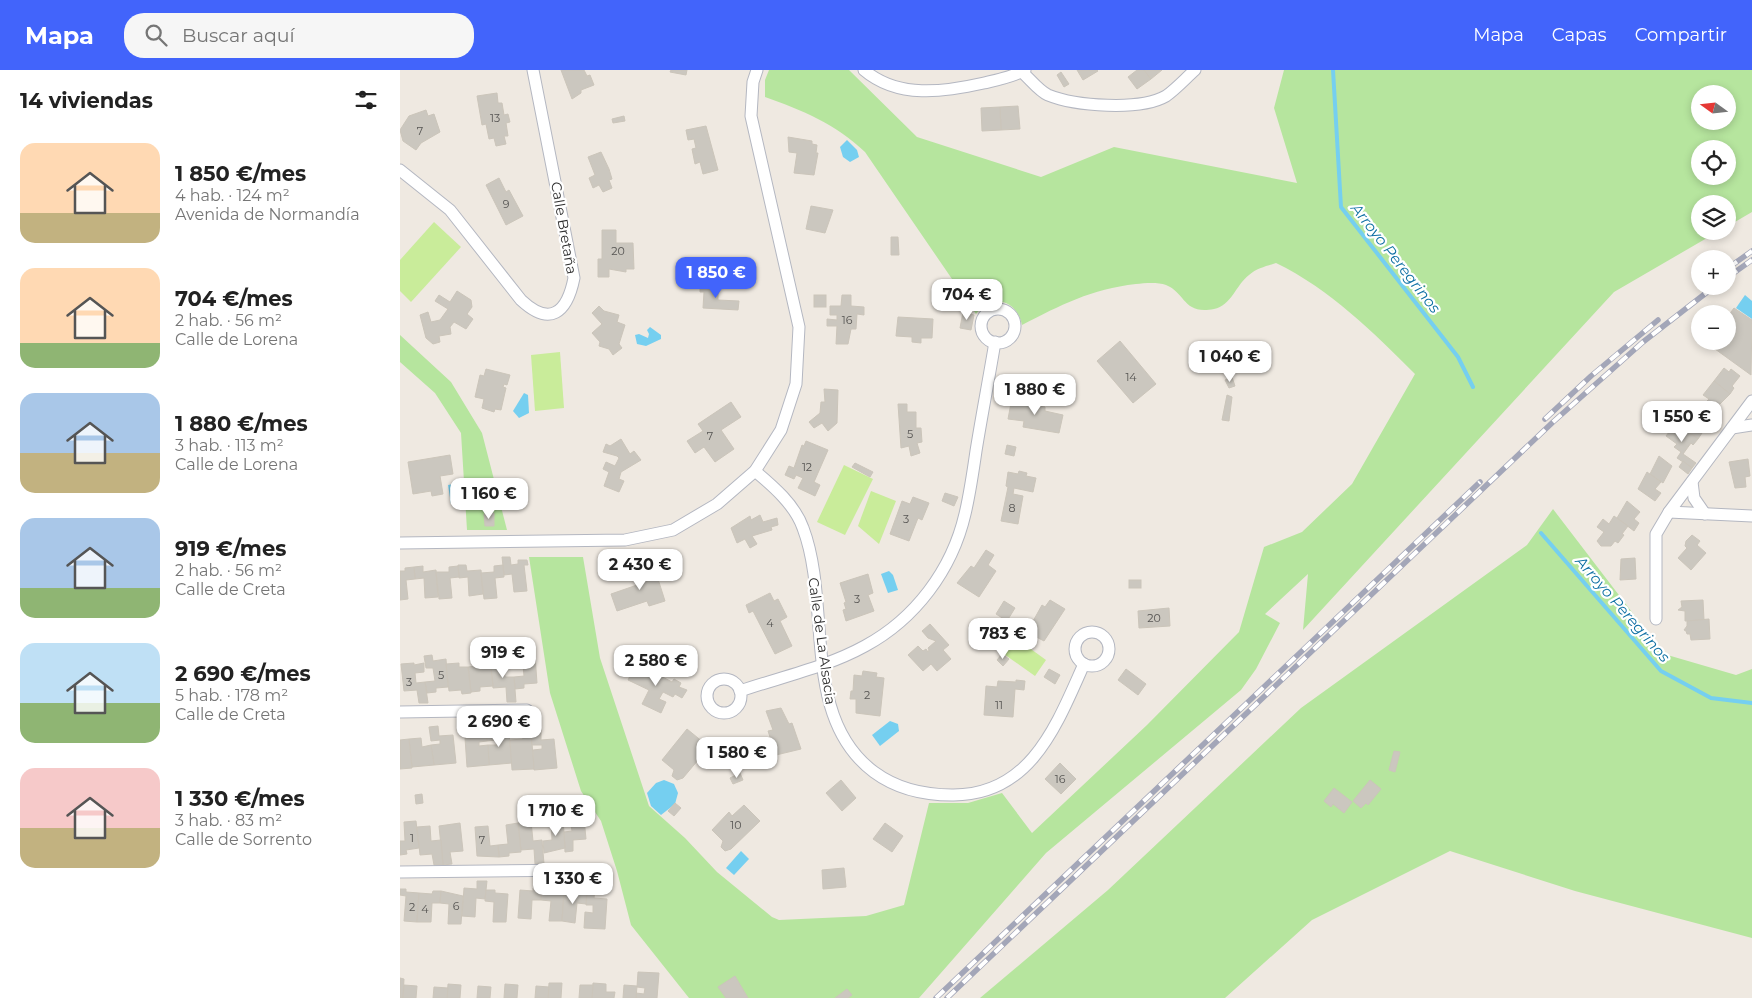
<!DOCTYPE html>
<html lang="es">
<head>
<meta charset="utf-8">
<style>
  body { margin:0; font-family:Montserrat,sans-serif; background:#f6f6f6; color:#222; height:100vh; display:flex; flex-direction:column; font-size:19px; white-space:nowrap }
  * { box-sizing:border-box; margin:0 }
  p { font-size:16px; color:#767676 }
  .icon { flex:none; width:28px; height:28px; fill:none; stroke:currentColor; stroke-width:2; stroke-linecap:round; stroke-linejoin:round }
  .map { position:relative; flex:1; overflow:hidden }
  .sheet { display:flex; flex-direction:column; background:#fff; width:400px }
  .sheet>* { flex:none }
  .needle { width:32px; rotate:285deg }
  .fabs { position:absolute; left:1291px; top:15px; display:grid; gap:10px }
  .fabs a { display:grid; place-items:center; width:45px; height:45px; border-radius:50%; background:#fff; box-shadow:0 2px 8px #0003; font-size:25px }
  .price { position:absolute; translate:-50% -42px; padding:0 11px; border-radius:10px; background:#fff; color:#222; font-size:16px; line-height:32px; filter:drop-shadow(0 1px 2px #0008) }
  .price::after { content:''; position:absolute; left:50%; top:30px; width:15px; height:11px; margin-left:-8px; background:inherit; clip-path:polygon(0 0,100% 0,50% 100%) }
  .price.on { background:#4264fb; color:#fff }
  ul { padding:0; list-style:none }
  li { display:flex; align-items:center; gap:15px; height:125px; padding:0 20px }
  li span { display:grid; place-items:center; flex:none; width:140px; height:100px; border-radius:15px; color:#555 }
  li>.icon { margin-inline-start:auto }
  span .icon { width:60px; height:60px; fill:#fffc; stroke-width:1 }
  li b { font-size:21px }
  h2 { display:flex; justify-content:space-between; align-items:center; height:60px; padding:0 20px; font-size:21px }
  header { display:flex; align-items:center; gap:30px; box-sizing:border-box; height:70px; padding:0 25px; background:#4264fb; color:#fff }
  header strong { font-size:24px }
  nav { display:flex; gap:28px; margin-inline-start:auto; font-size:18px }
  .search { width:350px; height:45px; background:#f6f6f6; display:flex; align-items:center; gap:12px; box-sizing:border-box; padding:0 18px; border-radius:20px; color:#767676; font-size:19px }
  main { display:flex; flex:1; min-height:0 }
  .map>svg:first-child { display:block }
  .green { fill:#b6e59e; fill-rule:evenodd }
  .pitch { fill:#c9ec9a }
  .water { fill:#75cff0 }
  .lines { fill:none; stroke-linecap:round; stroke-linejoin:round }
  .stream { stroke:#75cff0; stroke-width:4 }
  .building { fill:#cbc7bf; stroke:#cbc5ba }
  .street-casing { stroke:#b4b7c1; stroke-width:13 }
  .street { stroke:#fff; stroke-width:11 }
  .rail-casing { stroke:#a3a6b8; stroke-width:5.5 }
  .rail { stroke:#fff; stroke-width:4; stroke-dasharray:11; stroke-linecap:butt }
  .labels { text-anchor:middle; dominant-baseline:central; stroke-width:4.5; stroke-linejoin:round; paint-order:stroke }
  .number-label { font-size:11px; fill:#555452 }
  .street-label { font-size:14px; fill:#2e2e2e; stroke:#fff }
  .water-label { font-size:15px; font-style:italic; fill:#0d6fa3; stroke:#fff }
</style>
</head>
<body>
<header>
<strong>Mapa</strong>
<div class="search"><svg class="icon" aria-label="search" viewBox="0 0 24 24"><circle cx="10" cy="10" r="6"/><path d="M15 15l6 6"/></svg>Buscar aquí</div>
<nav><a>Mapa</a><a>Capas</a><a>Compartir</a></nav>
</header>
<main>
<section class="sheet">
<h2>14 viviendas<svg class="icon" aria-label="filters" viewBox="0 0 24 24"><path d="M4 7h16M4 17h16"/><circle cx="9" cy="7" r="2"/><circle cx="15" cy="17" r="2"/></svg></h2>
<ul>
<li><span style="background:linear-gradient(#ffd9b3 70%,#c2b280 0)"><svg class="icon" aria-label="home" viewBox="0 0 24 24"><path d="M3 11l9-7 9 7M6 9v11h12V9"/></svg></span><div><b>1 850 €/mes</b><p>4 hab. · 124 m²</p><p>Avenida de Normandía</p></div></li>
<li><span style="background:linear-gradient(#ffd9b3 75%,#8fb573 0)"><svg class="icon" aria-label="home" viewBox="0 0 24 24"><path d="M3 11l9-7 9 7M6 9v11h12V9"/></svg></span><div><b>704 €/mes</b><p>2 hab. · 56 m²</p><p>Calle de Lorena</p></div></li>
<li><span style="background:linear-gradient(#a9c7e8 60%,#c2b280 0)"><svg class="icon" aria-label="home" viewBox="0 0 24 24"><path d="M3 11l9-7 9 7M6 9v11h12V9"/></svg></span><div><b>1 880 €/mes</b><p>3 hab. · 113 m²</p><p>Calle de Lorena</p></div></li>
<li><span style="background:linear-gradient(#a9c7e8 70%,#8fb573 0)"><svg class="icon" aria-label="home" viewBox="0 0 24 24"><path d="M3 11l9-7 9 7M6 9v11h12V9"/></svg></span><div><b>919 €/mes</b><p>2 hab. · 56 m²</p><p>Calle de Creta</p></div></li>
<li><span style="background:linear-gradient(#bfe0f5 60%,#8fb573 0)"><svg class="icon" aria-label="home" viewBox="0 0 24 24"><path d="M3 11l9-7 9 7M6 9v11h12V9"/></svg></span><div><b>2 690 €/mes</b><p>5 hab. · 178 m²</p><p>Calle de Creta</p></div></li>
<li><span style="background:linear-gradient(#f6c9c9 60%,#c2b280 0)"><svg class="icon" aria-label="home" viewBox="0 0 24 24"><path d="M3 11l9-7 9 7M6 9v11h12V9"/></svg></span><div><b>1 330 €/mes</b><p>3 hab. · 83 m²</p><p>Calle de Sorrento</p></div></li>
</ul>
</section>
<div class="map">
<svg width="1352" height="928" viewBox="0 0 1352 928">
  <rect width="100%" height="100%" fill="#efe9e1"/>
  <g class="green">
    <path d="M369,0h80l68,67 124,40 73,-30 183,36 -23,-75 10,-38h468v142l-24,14v-22h-28v27h19l-105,61 -311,338 5,-56 -43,40 15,9 -24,46 -15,21 -195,163 -127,145h-230l-58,-73 -14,-54 -16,-50 -20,-30 -31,-98 -21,-136h54l17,101 49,148 36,32 32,34 55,45 7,3 87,-4 38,-11 25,-102h39l34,-10 30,40 115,-108 92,-93 25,-85 38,-15 50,-48 63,-110c-41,-41 -85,-85 -139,-111 -9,3 -19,5 -27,12 -13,10 -18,31 -35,34 -31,6 -28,-16 -48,-24 -8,-3 -21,-2 -30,-1 -45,5 -75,21 -114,41 -5,-25 -30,-32 -46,-11l-111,-162c-29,-28 -63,-42 -100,-55v-17zM1300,24h28v27h-28zM1300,79h28v27h-28z"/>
    <path d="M0,265l51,47 31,51 25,97h-40l-6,-97 -26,-40 -35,-31z"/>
    <path d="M1153,439l111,145 72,21 16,-6v269l-177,-47 -125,-40 -138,69 -87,78h-245l128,-108 193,-182 226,-163z"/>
  </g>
  <g class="pitch">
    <path d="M34,152l27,25 -50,55 -11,-11v-31z"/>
    <path d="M160,282l4,56 -29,3 -4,-56z"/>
    <path d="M444,395l29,14 -28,56 -28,-13z"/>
    <path d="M471,421l25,10 -17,43 -21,-18z"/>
    <path d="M613,566l33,24 -11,16 -34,-24z"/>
  </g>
  <g class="water">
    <path d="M447,70l10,10 2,7 -9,5 -7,-5 -3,-10z"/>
    <path d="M1345,225l7,6v18l-16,-11z"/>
    <path d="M250,257l11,8v4l-15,7 -9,-2 -2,-9 4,-1 9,4 1,-4 -2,-4z"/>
    <path d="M124,323l4,2 1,18 -10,5 -6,-7z"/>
    <path d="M60,413l2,20 -11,1 -3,-19z"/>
    <path d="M489,501l4,4 5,15 -10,3 -7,-19z"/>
    <path d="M490,651l8,3 1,7 -19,15 -8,-11z"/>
    <path d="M264,710l10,4 4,9 -3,11 -14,11 -10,-9 -4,-13 9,-10z"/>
    <path d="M341,781l8,8 -15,16 -8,-7z"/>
  </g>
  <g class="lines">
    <g class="stream">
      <path d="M933,0l8,137 117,150 15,30"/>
      <path d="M1141,463l120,138 50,27 41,5"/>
    </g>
  </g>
  <g class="building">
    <path d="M161,0h23l3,6 3,-1 4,10 -13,5v3l-9,6z"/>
    <path d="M271,0h16l-1,5 -16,-3z"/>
    <path d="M677,0h20l1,1 -15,9z"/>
    <path d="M737,0h7l7,9 -14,10 -9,-12z"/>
    <path d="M744,0h18l-11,9z"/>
    <path d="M661,2l8,12 -5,3 -7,-12z"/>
    <path d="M97,23l1,10h4l2,12 4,-1 2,8 -4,1 2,13h-4l2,8 -10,2 -2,-8 -5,1 -3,-15 -4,1 -5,-29z"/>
    <path d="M618,36l2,23 -19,1 -1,-23z"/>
    <path d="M600,37l1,23 -19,1 -1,-23z"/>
    <path d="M26,40l2,6 6,-2 6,18 -19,11 -5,7 -13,-9 -3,-11 9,-14z"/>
    <path d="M224,46l1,5 -12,2 -1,-4z"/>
    <path d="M306,56l12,44 -15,4 -3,-12 -5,2 -3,-15 4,-1 -2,-9 -6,1 -2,-10z"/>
    <path d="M388,67l24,4v3l5,1 -1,8h2l-4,22 -20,-2 3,-20 -8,-1z"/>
    <path d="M201,82l8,17 3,10 -3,1 3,8 -9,4 -4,-7 -6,3 -4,-10 6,-3 -7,-18z"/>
    <path d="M99,108l7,14 3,-2 14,26 -17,9 -20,-40z"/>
    <path d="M411,136l22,4 -8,23 -19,-4z"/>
    <path d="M202,160h14v13h17l1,26h-8v3l-17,-3v8h-11v-18h4z"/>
    <path d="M491,167h7l1,18h-8z"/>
    <path d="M300,214l18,1v15l21,1 -1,9 -35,-2 1,-16h-4z"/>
    <path d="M57,221l14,9 1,7 -5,7 6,5 -7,10 -12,-7 -4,5 1,7 -12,2 1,6 -7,2 -7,-6 -6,-23 8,-3 3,10 9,-2 8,-11 -13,-8 4,-6 11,7z"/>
    <rect x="414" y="225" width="12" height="12"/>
    <path d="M442,225h9v11l13,1v8l-7,-1 -1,15h-5l-3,15h-12l1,-18h-10v-7l10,1v-5h-7v-9h11z"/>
    <path d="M199,236l5,5 15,4 -2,7 8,3 -6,19 3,4 -9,7 -4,-6 -10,-3 1,-4 -8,-9 10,-9 -10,-11z"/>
    <path d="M1334,238l18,12 -1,55 -47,-34h24v-25z"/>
    <path d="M563,242l11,3 -3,15 -11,-2z"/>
    <path d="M498,247l35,2 -1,19h-11v5l-9,-1v-5l-16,-1z"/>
    <path d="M1300,254v15l-8,-6z"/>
    <path d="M720,271l36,43 -23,19 -36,-42z"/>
    <path d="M1324,298l5,4 2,-3 9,7 -8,10 2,2 -4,6 -16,-13z"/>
    <path d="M86,299l24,6 -3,10 -3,-1 -1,3 3,1 -5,22 -6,-1 -1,3 -12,-4 2,-9 -9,-2 5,-22 4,1z"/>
    <path d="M832,307l3,9 -6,2 -4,-8z"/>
    <path d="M1314,311l16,13 -15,15 -9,-7 3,-3 -6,-4z"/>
    <path d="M424,319l14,1 -1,33 -9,8 -6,-8 -8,5 -5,-6 11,-9 1,-11h4z"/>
    <path d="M827,325l5,2 -3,24 -7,-1z"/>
    <path d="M633,327l7,1 -1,8 6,1v4l18,4 -4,18 -36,-6 1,-6 -16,-2 4,-21 20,5z"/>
    <path d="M331,332l10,15 -20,13 13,19 -19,13 -11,-15 -9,6 -8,-12 16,-10 -5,-7z"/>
    <path d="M498,334h9v8h9v16h5l1,14 -5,1 3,10 -9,3 -2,-10 -8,2z"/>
    <path d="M1292,343l5,4 2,-3 9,7 -8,10 2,2 -4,6 -21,-16 7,-9 4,3z"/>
    <path d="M1276,353l22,16 -5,6 -2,-2 -8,11 13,9 -4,5 -15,-10 4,-6 -7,-5 3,-3 -11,-8z"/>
    <path d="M221,369l9,15 4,-3 7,9 -20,12 -2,7 5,2 -5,11 -15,-6 5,-14 -6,-3 3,-7 9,4 4,-8 -2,-2 -14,-4 3,-8 4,2z"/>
    <path d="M406,371l22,9 -14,32 6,3 -5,11 -17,-8 5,-10 -7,-3 -2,4 -9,-4 4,-9 5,2 8,-23 2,1z"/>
    <path d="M607,375l9,2 -2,9 -9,-2z"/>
    <path d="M50,385l3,19 -13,2 3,18 -11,2 -1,-5 -18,3 -5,-32z"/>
    <path d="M1259,386l13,10 -9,17 -13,-9z"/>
    <path d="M1348,389l2,17 -5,1 1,10 -11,1 -6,-26z"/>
    <path d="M1283,391l9,7 -4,6 -9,-7z"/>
    <path d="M455,393l18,9 -3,5 -18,-10z"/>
    <path d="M619,401l8,2 -1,3 10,2 -3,14 -19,-4 -1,6 10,2 -5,28 -17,-3 7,-34 -2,-1 2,-14 10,2z"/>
    <path d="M1247,402l14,10 -6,7 6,4 -6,8 -17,-12z"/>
    <path d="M545,423l13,4 -4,9 -12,-5z"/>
    <path d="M513,427l16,6 -7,17 -4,-2 -9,23 -19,-7 12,-33 8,3z"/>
    <path d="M1227,431l13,11 -6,7 5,4 -5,8 -17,-13z"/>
    <path d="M94,443v13h-9l-1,-12z"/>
    <path d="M360,445l3,7 14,-4 1,7 -7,2 1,3 -20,6 5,8 -7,4 -5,-9 -8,4 -6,-15 19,-12 1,4z"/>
    <path d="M1214,446l14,10 -6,8 2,1 -6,8 -3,-2 -4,5h-10l-4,-5 7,-9 -7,-5 6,-8 6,5z"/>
    <path d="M1292,465l8,6 -3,4 9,8 -15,17 -13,-12 9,-10 -2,-2 1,-5z"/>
    <path d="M586,480l8,5 -6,10 8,6 -17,26 -22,-14 14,-17 3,2z"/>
    <path d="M102,487h8l1,8 7,-1v-4h9l1,5h-4l3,26 -13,1 -2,-18 -8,1z"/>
    <path d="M1235,488l1,21 -16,1 1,-21z"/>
    <path d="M248,494l5,16 5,-1 7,22 -16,5 -2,-5 -30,10 -6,-17 29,-10 -5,-16z"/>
    <path d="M58,495h8l1,6 14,-1 2,24 -14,2 -1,-19 -9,1z"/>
    <path d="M103,495l1,12 -9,1 2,20 -13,1 -3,-26 13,-1v-6z"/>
    <path d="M23,496v6l13,-2 2,27 -13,1 -1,-20 -9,1 -1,-12z"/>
    <path d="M58,496l1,11 -9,1 2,20 -13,1 -3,-27h13v-5z"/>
    <path d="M14,497l1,12 -9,1 2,19 -8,1v-29h5v-3z"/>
    <path d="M468,504l5,19 -5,2 6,16 -28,10 -3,-11 3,-1 -2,-6 2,-1 -6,-19z"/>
    <rect x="729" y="510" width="12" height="8"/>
    <path d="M370,523l4,8 4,-2 9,18 -7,4 12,25 -17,8 -22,-43 -4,2 -3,-8z"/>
    <path d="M650,530l15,9 -21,32 -17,-9 15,-27 3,2z"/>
    <path d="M1303,530l1,20 -19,1v-10l-7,-1 4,-3 -1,-6z"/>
    <path d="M604,531l11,7 -8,13 -11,-7z"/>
    <path d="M769,538l1,18 -31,2 -1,-17z"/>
    <path d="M1309,549l1,20 -19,1 -1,-6h-3l-1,-3 -2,-1 3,-4v-5z"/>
    <path d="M530,554l19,21 -6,5 8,9 -14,12 -6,-7 -8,7 -15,-16 10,-9 5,5 3,-2 2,3 1,-2 -1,-2 8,-7 -8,-3 -6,-7z"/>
    <path d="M602,584l7,5 -6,7 -6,-6z"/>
    <path d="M32,585l1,6 13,-2 2,28 -12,1v4l-9,1 -2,-11 10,-1 -2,-13h-7l-2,-12z"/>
    <path d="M135,585l2,28 -13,1v4l-9,1 -1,-12 10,-1 -2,-20z"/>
    <path d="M103,588l2,19h9l2,25h-9l-1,-15 -13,1 -3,-29z"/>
    <path d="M90,589l3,27 -13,1v4l-9,1 -3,-25 10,-1v-5z"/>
    <path d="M14,593v2l10,-2v9l-9,1 1,10 9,-1 3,21h-9l-2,-13 -13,1 -3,-27z"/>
    <path d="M59,593v4h9l3,26 -9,1 -1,-4 -12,1 -3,-27z"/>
    <path d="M248,596l10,5 -1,3 15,8 2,-3 7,4 -2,4 8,3 -5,8 -7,-4 -2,3 -10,-5 -4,7 7,3 -5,11 -19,-9 7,-14 -21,-10 6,-12 10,5z"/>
    <path d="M649,599l11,6 -5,9 -11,-7z"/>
    <path d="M726,599l20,15 -8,11 -20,-15z"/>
    <path d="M463,601l14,2 -1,4 8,1 -4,38 -24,-3v-14h-6l1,-8h2l1,-16 8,1z"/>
    <path d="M616,610l9,1 -1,9 -9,-1 -2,28 -29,-2 2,-29 11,1 1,-6 18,1z"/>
    <path d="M381,638l8,16 3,-1 9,26 -25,6 -8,-14 3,-1 -3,-9 5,-1 -7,-19z"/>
    <path d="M38,656l1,10 14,-1 3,28 -22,2 -3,-20 9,-1v-4l-9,1 -2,-14z"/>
    <path d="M86,656h9l1,10 13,-2 3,29 -23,2 -1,-20h9l-1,-5 -9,1z"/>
    <path d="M86,656l1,15 -8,1v4l9,-1 1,20 -22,2 -2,-29 13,-1 -1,-10z"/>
    <path d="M287,659l22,18 -26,31 -6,2 -5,-4 2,-6 -12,-10z"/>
    <path d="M131,660l3,39 -22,1 -2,-30 13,-1 -1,-8z"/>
    <path d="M141,660v10l13,-1 3,29 -23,2 -1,-20 9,-1v-4h-10l-1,-14z"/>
    <path d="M21,668l1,9 9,-2 3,20 -22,2 -3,-28z"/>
    <path d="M9,669l3,29 -12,1v-29z"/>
    <path d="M994,681l6,1 -5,20 -6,-2z"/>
    <path d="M660,693l16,16 -15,15 -16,-15z"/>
    <path d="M340,703l3,7 -10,4 -3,-6z"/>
    <path d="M441,710l15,18 -14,13 -16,-18z"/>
    <path d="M970,710l11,9 -13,16 -2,-2 -5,5 -8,-7z"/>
    <path d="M934,718l18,14 -8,11 -11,-9 -2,3 -7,-6z"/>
    <path d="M22,724l1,9 -7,1 -1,-9z"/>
    <path d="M275,733l6,5 -7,8 -6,-5z"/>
    <path d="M344,735l16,16 -29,28 -6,2 -4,-4 2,-6 -11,-11 17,-18 3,4z"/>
    <path d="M183,738l3,31 -13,1v11l-8,1 -1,-20 8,-1 -1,-6 -8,1 -1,-16z"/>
    <path d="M163,749l2,29 -21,5 -1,-12 9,-1 -1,-19z"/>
    <path d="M16,751l3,27 -13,2 1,4 -7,1v-14h5l-1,-19z"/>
    <path d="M131,751l2,20 9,-1 2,24h-9l-1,-15 -13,1 -3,-27z"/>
    <path d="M60,753l3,28 -13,1 2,12 -9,1 -4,-39z"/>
    <path d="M118,753l3,29 -12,1v3l-10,1 -1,-12 10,-1 -2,-19z"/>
    <path d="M485,753l18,13 -11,16 -19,-13z"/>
    <path d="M30,756l1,15 10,-1 2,25h-9l-2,-11 -12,1 -3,-28z"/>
    <path d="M88,756l2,20 8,-1 1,12 -22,-1 -2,-29z"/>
    <path d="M444,798l2,19 -23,2 -1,-19z"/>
    <path d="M77,811h10l-2,18 -9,-1 -1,19 -13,-1 2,-28 13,1z"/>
    <path d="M187,817l8,1 -1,10 13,1 -2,30 -21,-1 1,-16 8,1v-8h-7z"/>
    <path d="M133,818h9l-1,12h-9l-1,19 -13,-1 2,-28 13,1z"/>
    <path d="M142,818l22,5 -2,28h-13l2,-20 -10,-1z"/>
    <path d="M0,819h6v3l13,1 -2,29 -13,-1 2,-25 -6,-1z"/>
    <path d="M86,820h9v3l13,1 -2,28h-13l1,-20 -9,-1z"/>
    <path d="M178,820l9,1 -1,13 -9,-1 -2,20 -13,-2 2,-28 14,1z"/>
    <path d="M33,821h8l-1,12h-8l-1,19h-14l2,-29 13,1z"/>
    <path d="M41,821l22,5 -2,28h-13l1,-20 -9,-1z"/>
    <path d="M238,902l21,1 -2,25h-21v-5l8,1 1,-6 -8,-1z"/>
    <path d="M335,906l13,22h-22l-8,-11z"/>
    <path d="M0,908l4,1 -1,19h-3z"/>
    <path d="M149,913h13l-1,15h-13z"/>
    <path d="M193,913l13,1v8h9l-1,6h-22z"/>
    <path d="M48,914l13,1 -1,13h-13z"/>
    <path d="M105,914l13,1 -1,13h-13z"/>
    <path d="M4,915l13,1 -1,12h-13z"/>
    <path d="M180,915h13l-1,13h-13z"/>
    <path d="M224,915l13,1 -1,12h-13z"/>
    <path d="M78,916l13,1 -1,11h-13z"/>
    <path d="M136,916l13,1 -1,11h-13z"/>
    <path d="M34,917l14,1 -1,10h-14z"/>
    <path d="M447,919l5,6 -4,3h-13z"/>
  </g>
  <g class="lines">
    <g class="street-casing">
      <g id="street">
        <path d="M464,0c34,29 80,22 120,13 13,-3 29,-6 41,-13"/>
        <path d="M622,2c8,7 17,19 26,23 27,11 92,16 118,1 10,-7 20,-18 29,-26"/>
        <path d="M0,100l50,40 71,90c29,27 46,13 53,-22l-41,-208"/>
        <circle cx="598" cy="256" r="17"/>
        <path d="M1332,358l20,-3"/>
        <path d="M355,401c18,15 40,34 48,57 29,76 -3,189 71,244 23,17 49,23 78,23 79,1 105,-71 132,-131"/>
        <path d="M1292,412l2,16 11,16"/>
        <path d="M1269,442l83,4"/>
        <path d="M0,473l225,-3 48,-10 44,-26 38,-33 26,-41 15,-46 3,-57 -48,-211 2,-34 4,-12"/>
        <path d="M1256,549v-85l13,-22 83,-111"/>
        <circle cx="692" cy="579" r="17"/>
        <circle cx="324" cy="626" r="17"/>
        <path d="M340,621c41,-14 87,-24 125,-45 50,-27 87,-76 100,-132 5,-21 8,-42 11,-63 6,-37 13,-73 19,-109"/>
        <path d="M0,642l127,-2"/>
        <path d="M0,802l187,-2"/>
      </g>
    </g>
    <use href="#street" class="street"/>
    <g class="rail-casing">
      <g id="rail">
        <path d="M1328,198l24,-17"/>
        <path d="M1328,207l24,-17"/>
        <path d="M1145,349l46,-43 67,-56"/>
        <path d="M536,928l544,-516"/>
        <path d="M547,928l606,-576 90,-80 72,-56"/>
      </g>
    </g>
    <use href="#rail" class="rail"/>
  </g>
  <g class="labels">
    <g class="number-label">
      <text x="95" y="48">13</text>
      <text x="20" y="61">7</text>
      <text x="106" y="134">9</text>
      <text x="218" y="181">20</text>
      <text x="447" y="250">16</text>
      <text x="731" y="307">14</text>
      <text x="510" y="364">5</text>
      <text x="310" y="366">7</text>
      <text x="407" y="397">12</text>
      <text x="612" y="438">8</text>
      <text x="506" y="449">3</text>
      <text x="457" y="529">3</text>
      <text x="754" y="548">20</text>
      <text x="370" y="553">4</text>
      <text x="41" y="605">5</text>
      <text x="9" y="612">3</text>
      <text x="467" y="625">2</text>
      <text x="599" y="635">11</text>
      <text x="660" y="709">16</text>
      <text x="336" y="755">10</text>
      <text x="12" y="768">1</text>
      <text x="82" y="770">7</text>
      <text x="56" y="836">6</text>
      <text x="12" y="837">2</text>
      <text x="25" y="839">4</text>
    </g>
    <g class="street-label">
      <text transform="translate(164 158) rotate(80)">Calle Bretaña</text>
      <text transform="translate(422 571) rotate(82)">Calle de La Alsacia</text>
    </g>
    <g class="water-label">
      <text transform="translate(996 188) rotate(52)">Arroyo Peregrinos</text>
      <text transform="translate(1223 539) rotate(49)">Arroyo Peregrinos</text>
    </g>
  </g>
</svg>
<div class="fabs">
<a><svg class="needle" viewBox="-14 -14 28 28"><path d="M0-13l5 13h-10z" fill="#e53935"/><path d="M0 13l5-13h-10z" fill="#767676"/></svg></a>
<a><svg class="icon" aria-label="locate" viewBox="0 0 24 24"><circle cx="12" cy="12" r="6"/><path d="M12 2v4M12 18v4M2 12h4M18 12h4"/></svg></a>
<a><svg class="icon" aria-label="layers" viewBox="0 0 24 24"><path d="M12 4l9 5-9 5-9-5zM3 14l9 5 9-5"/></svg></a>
<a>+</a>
<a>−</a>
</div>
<b class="price on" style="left:316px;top:229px">1 850 €</b>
<b class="price" style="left:567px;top:251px">704 €</b>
<b class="price" style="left:830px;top:313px">1 040 €</b>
<b class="price" style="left:635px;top:346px">1 880 €</b>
<b class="price" style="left:1282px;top:373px">1 550 €</b>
<b class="price" style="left:89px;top:450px">1 160 €</b>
<b class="price" style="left:240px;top:521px">2 430 €</b>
<b class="price" style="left:603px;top:590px">783 €</b>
<b class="price" style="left:103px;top:609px">919 €</b>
<b class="price" style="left:256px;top:617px">2 580 €</b>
<b class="price" style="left:99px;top:678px">2 690 €</b>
<b class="price" style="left:337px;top:709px">1 580 €</b>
<b class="price" style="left:156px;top:767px">1 710 €</b>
<b class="price" style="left:173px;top:835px">1 330 €</b>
</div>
</main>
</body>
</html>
